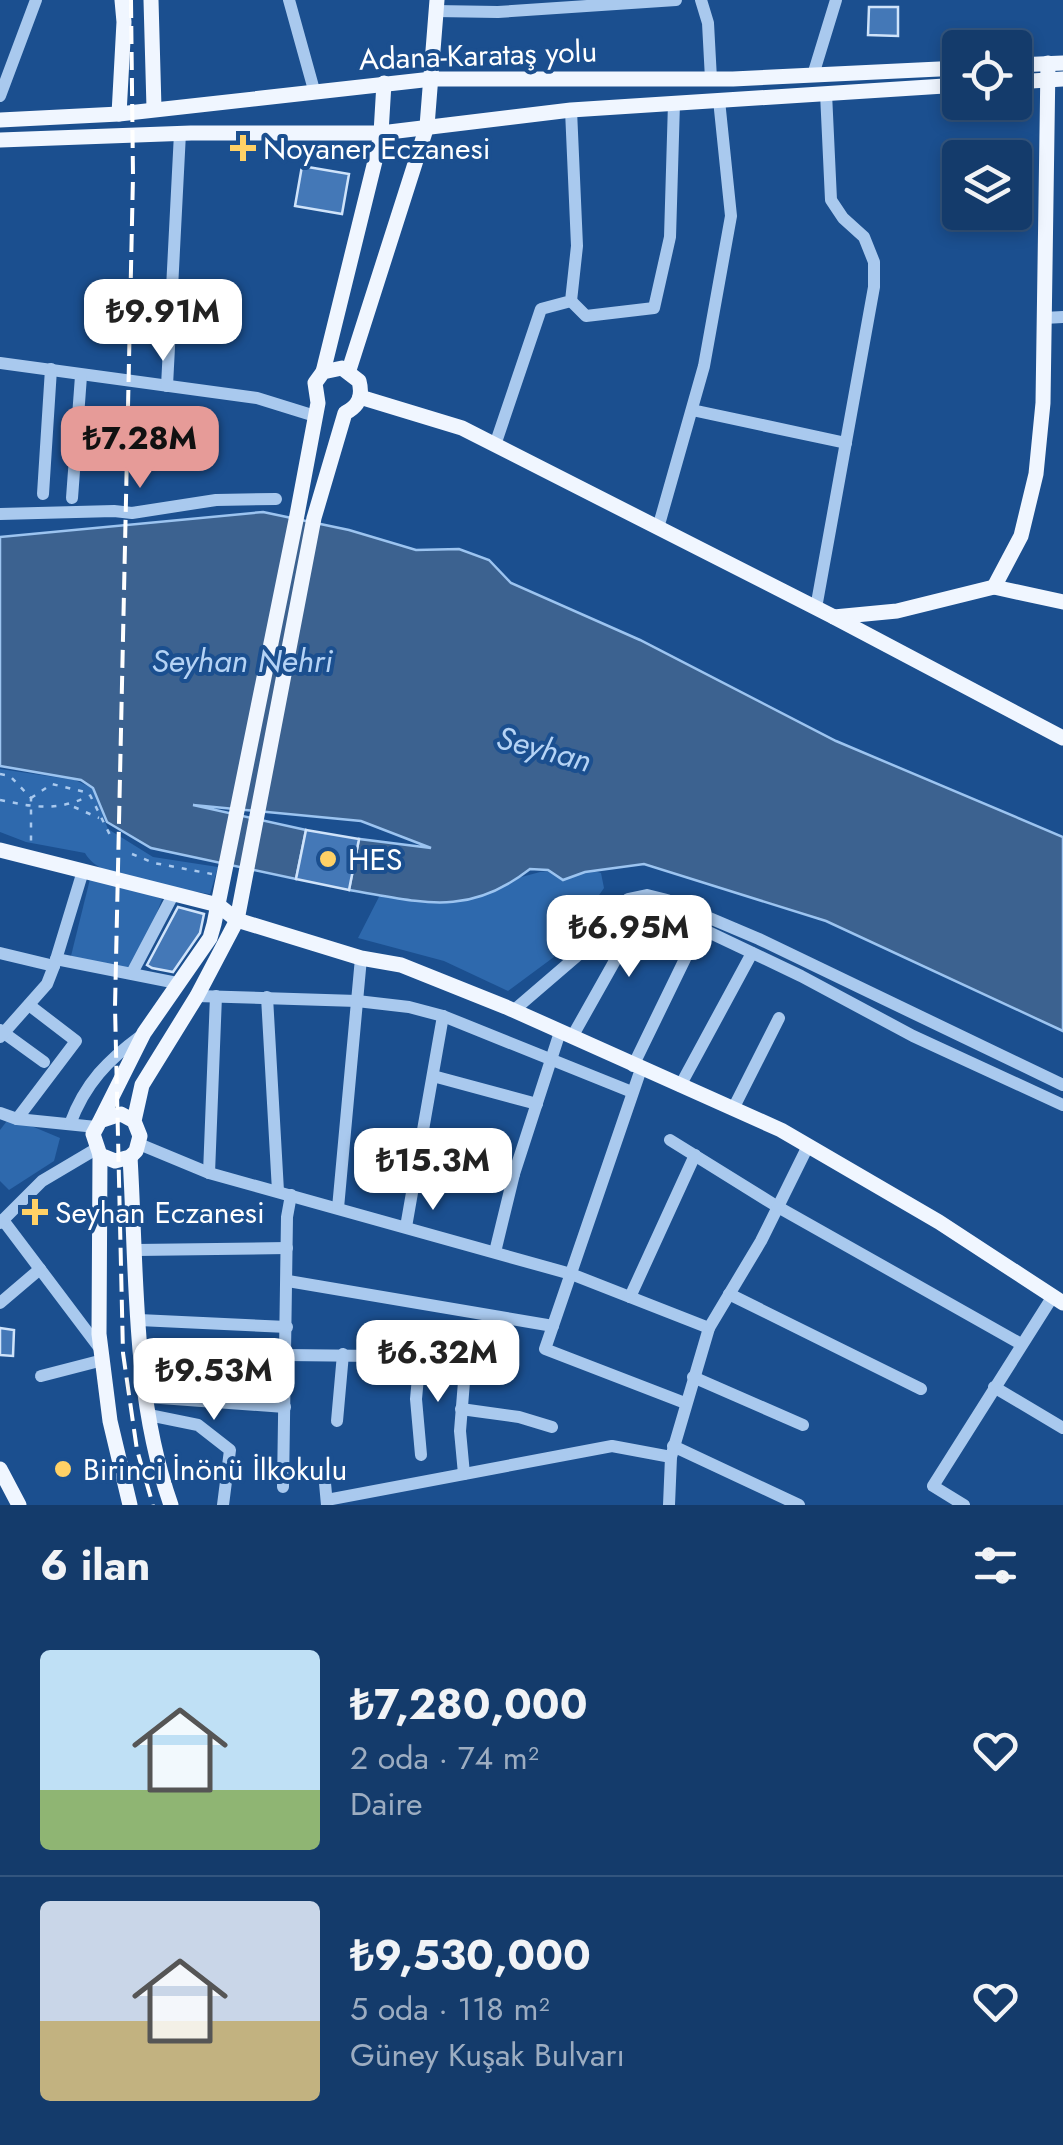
<!DOCTYPE html>
<html lang="tr">
<head>
<meta charset="utf-8">
<style>
  body { margin:0; font-family:Jost,sans-serif; background:#214673; color:#f1f3f6; height:100vh; display:flex; flex-direction:column; font-size:38px; white-space:nowrap }
  * { box-sizing:border-box; margin:0 }
  p { font-size:32px; color:#9dadc1 }
  .icon { flex:none; width:55px; height:55px; fill:none; stroke:currentColor; stroke-width:2; stroke-linecap:round; stroke-linejoin:round }
  .map { position:relative; height:1505px; overflow:hidden }
  .sheet { display:flex; flex-direction:column; background:#143b6b; flex:1 }
  .sheet>* { flex:none }
  .fabs { position:absolute; left:942px; top:30px; display:grid; gap:20px }
  .fabs a { display:grid; place-items:center; width:90px; height:90px; border-radius:10px; background:#143b6b; box-shadow:0 5px 15px #0003,0 0 0 2px #33557e; font-size:50px }
  .price { position:absolute; translate:-50% -85px; padding:0 22px; border-radius:20px; background:#fff; color:#222; font-size:32px; line-height:65px; filter:drop-shadow(0 2px 5px #0008) }
  .price::after { content:''; position:absolute; left:50%; top:60px; width:30px; height:22px; margin-left:-15px; background:inherit; clip-path:polygon(0 0,100% 0,50% 100%) }
  .price.on { background:#e69b98; color:#111 }
  ul { padding:0; list-style:none }
  li { display:flex; align-items:center; gap:30px; height:250px; padding:0 40px }
  li+li { border-top:2px solid #33557e }
  li span { display:grid; place-items:center; flex:none; width:280px; height:200px; border-radius:10px; color:#555 }
  li>.icon { margin-inline-start:auto }
  span .icon { width:120px; height:120px; fill:#fffc; stroke-width:1 }
  li b { font-size:42px }
  h2 { display:flex; justify-content:space-between; align-items:center; height:120px; padding:0 40px; font-size:42px }
  .map>svg:first-child { display:block }
  .green { fill:#2e69ad }
  .water { fill:#3c6290; stroke:#9cc4f0; stroke-width:2.5 }
  .building { fill:#4478b7; stroke:#cfe3fa; stroke-width:2.5 }
  .lines { fill:none; stroke-linecap:round; stroke-linejoin:round }
  .path { stroke:#a9c9ee; stroke-width:2.5; stroke-dasharray:5 8; stroke-linecap:butt }
  .minor { stroke:#a9c9ee; stroke-width:12 }
  .major { stroke:#f0f6ff; stroke-width:15 }
  .rail { stroke:#fff; stroke-width:4; stroke-dasharray:18 8; stroke-linecap:butt }
  .poi-dot { fill:#ffd166; stroke:#1b4f8f; stroke-width:4 }
  .labels { text-anchor:middle; dominant-baseline:central; stroke-width:8; stroke-linejoin:round; paint-order:stroke }
  .street-label { font-size:30px; fill:#fff; stroke:#1b4f8f }
  .poi-label { font-size:30px; fill:#fff; stroke:#1b4f8f; text-anchor:start }
  .water-label { font-size:32px; font-style:italic; fill:#b5d3f5; stroke:#1b4f8f }
</style>
</head>
<body>
<div class="map">
<svg width="1063" height="1505" viewBox="0 0 1063 1505">
  <rect width="100%" height="100%" fill="#1b4f8f"/>
  <g class="green">
    <path d="M0,769l75,11 17,8 16,41 45,28 65,10 -8,27c-32,-6 -109,-11 -125,-41l-59,-11 -26,-10z"/>
    <path d="M583,868l18,5 3,15 -46,66 -50,37 -64,-30 -86,-23 23,-45 100,3 33,-17 26,-7z"/>
    <path d="M91,875l71,24 -26,72 -66,-11z"/>
    <path d="M10,1117l50,21 -6,23 -45,29 -9,-9v-51z"/>
  </g>
  <path class="water" d="M263,512l86,18 67,20 43,-1 30,11 22,23 129,57 196,101 227,96v194l-237,-110 -182,-57 -59,8 -22,8 -15,-10 -18,-1c-63,49 -108,33 -181,21l10,-51 72,9 -70,-27 -168,-16 113,25 -10,49 -145,-31 -44,-26 -14,-34 -12,-8 -81,-14v-229z"/>
  <g class="building">
    <path d="M869,7h29v29l-30,-1z"/>
    <path d="M302,166l47,8 -7,40 -47,-8z"/>
    <path d="M306,830l53,9 -10,51 -53,-11z"/>
    <path d="M178,907l26,7 -4,19 -27,39 -21,-4 -5,-3z"/>
    <path d="M0,1328l14,2 -1,26 -13,-1z"/>
  </g>
  <g class="lines">
    <g class="path">
      <path d="M0,774l10,2 21,22v44"/>
      <path d="M31,798l21,-14 37,9 22,44"/>
      <path d="M0,800c34,7 56,12 89,-4"/>
      <path d="M74,807l25,11"/>
      <path d="M132,854l22,9 58,11"/>
    </g>
    <g class="minor">
      <path d="M289,0l25,90"/>
      <path d="M701,0l7,23 3,56"/>
      <path d="M435,11l63,1 178,-12"/>
      <path d="M813,75l23,-75"/>
      <path d="M0,96l36,-96"/>
      <path d="M571,301l15,15 68,-8 16,-71 4,-134"/>
      <path d="M1044,318l19,-1"/>
      <path d="M0,363l257,35 58,18"/>
      <path d="M167,386l13,-253"/>
      <path d="M692,410l154,33"/>
      <path d="M495,445l46,-136 30,-8 6,-55 -6,-136"/>
      <path d="M43,494l8,-125"/>
      <path d="M72,498l9,-122"/>
      <path d="M0,514l114,-3 18,2 84,-13 60,-1"/>
      <path d="M658,528l46,-162 27,-150 -12,-116"/>
      <path d="M816,608l58,-321v-25l-10,-25 -21,-19 -12,-18 -5,-107"/>
      <path d="M617,918l11,-19 19,-4 20,5 92,39 304,146"/>
      <path d="M0,953l54,13 29,-95"/>
      <path d="M56,959l121,24"/>
      <path d="M132,973l42,-80"/>
      <path d="M197,996l160,5 52,6 34,9 189,76"/>
      <path d="M267,997l11,194"/>
      <path d="M513,1011l114,-98 17,-7 18,4 139,66 112,60 150,69"/>
      <path d="M0,1030l44,32"/>
      <path d="M0,1037l47,-53 7,-18"/>
      <path d="M572,1037l54,-96 -12,-16"/>
      <path d="M633,1066l67,-138"/>
      <path d="M641,1069l-96,280 140,54"/>
      <path d="M433,1076l104,28"/>
      <path d="M680,1086l72,-133"/>
      <path d="M733,1109l46,-91"/>
      <path d="M0,1113l17,6 79,8"/>
      <path d="M17,1119l59,-78 -47,-36"/>
      <path d="M70,1124c15,-41 38,-64 72,-89"/>
      <path d="M670,1140l108,67 243,137"/>
      <path d="M139,1144l70,29 362,101 138,54"/>
      <path d="M421,1151l93,23"/>
      <path d="M209,1173l7,-177"/>
      <path d="M338,1208l23,-250"/>
      <path d="M3,1220l98,130"/>
      <path d="M0,1223l42,-42 54,-32"/>
      <path d="M406,1227l37,-211"/>
      <path d="M136,1250l151,-2"/>
      <path d="M495,1252l19,-78 46,-142"/>
      <path d="M288,1281l265,45"/>
      <path d="M729,1294l192,95"/>
      <path d="M630,1297l65,-142"/>
      <path d="M0,1303l40,-34"/>
      <path d="M139,1320l148,7"/>
      <path d="M286,1355l180,2 -6,74 4,43"/>
      <path d="M420,1356l-4,43 5,56"/>
      <path d="M41,1376l62,-16"/>
      <path d="M693,1377l110,48"/>
      <path d="M994,1387l69,41"/>
      <path d="M147,1397l138,10"/>
      <path d="M461,1409l58,8 33,10"/>
      <path d="M149,1415l49,10 32,25 -7,55"/>
      <path d="M337,1421l6,-67"/>
      <path d="M673,1446l126,59"/>
      <path d="M283,1473l41,-1 3,33"/>
      <path d="M283,1487l4,-270 4,-22"/>
      <path d="M327,1500l285,-54 59,11"/>
      <path d="M669,1505l2,-48 38,-129 52,-87 47,-95"/>
      <path d="M964,1505l-31,-19 120,-190"/>
    </g>
    <g class="major">
      <path d="M151,0l3,108"/>
      <path d="M1015,65l48,-2"/>
      <path d="M1015,82l48,-3"/>
      <path d="M119,114l5,-92 -2,-22"/>
      <path d="M0,120l119,-6 313,-35h301l227,-11"/>
      <path d="M0,140l191,-7h190l190,-23 389,-25"/>
      <path d="M349,370l78,-244 10,-126"/>
      <path d="M323,372l53,-215 5,-24 3,-50"/>
      <path d="M360,397l102,31 372,189 63,-6 97,-24 69,15"/>
      <path d="M994,587l27,-51 15,-62 7,-71 5,-340"/>
      <path d="M834,617l229,121"/>
      <path d="M0,850l218,55 19,15 124,38 40,7 105,42 275,123 158,92 124,81"/>
      <path d="M100,1121l44,-88 66,-95 4,-14 83,-409 21,-112 -3,-20 8,-11 19,-4 17,13c4,15 0,25 -14,32l-31,105 -77,402 -40,76 -55,89 -8,36 6,15 -4,15 -6,6 -15,4 -15,-6 -7,-21 7,-13 21,-7 13,7"/>
      <path d="M100,1155l-1,179 11,87 20,84"/>
      <path d="M130,1157c7,115 2,238 41,348"/>
      <path d="M0,1469l19,36"/>
    </g>
    <path class="rail" d="M131,0l2,176 -18,831 8,346 14,97 16,55"/>
  </g>
  <g class="poi-dot">
    <path d="M238 133h10v10h10v10h-10v10h-10v-10h-10v-10h10z"/>
    <circle cx="328" cy="859" r="10"/>
    <path d="M30 1197h10v10h10v10h-10v10h-10v-10h-10v-10h10z"/>
    <circle cx="63" cy="1469" r="10"/>
  </g>
  <g class="labels">
    <g class="street-label">
      <text transform="translate(478 55) rotate(-2)">Adana-Karataş yolu</text>
    </g>
    <g class="poi-label">
      <text x="263" y="148">Noyaner Eczanesi</text>
      <text x="348" y="859">HES</text>
      <text x="55" y="1212">Seyhan Eczanesi</text>
      <text x="83" y="1469">Birinci İnönü İlkokulu</text>
    </g>
    <g class="water-label">
      <text x="242" y="661">Seyhan Nehri</text>
      <text transform="translate(544 749) rotate(15)">Seyhan</text>
    </g>
  </g>
</svg>
<div class="fabs">
<a><svg class="icon" aria-label="locate" viewBox="0 0 24 24"><circle cx="12" cy="12" r="6"/><path d="M12 2v4M12 18v4M2 12h4M18 12h4"/></svg></a>
<a><svg class="icon" aria-label="layers" viewBox="0 0 24 24"><path d="M12 4l9 5-9 5-9-5zM3 14l9 5 9-5"/></svg></a>
</div>
<b class="price" style="left:163px;top:364px">₺9.91M</b>
<b class="price on" style="left:140px;top:491px">₺7.28M</b>
<b class="price" style="left:629px;top:980px">₺6.95M</b>
<b class="price" style="left:433px;top:1213px">₺15.3M</b>
<b class="price" style="left:438px;top:1405px">₺6.32M</b>
<b class="price" style="left:214px;top:1423px">₺9.53M</b>
</div>
<section class="sheet">
<h2>6 ilan<svg class="icon" aria-label="filters" viewBox="0 0 24 24"><path d="M4 7h16M4 17h16"/><circle cx="9" cy="7" r="2"/><circle cx="15" cy="17" r="2"/></svg></h2>
<ul>
<li><span style="background:linear-gradient(#bfe0f5 70%,#8fb573 0)"><svg class="icon" aria-label="home" viewBox="0 0 24 24"><path d="M3 11l9-7 9 7M6 9v11h12V9"/></svg></span><div><b>₺7,280,000</b><p>2 oda · 74 m²</p><p>Daire</p></div><svg class="icon" aria-label="heart" viewBox="0 0 24 24"><path d="M12 20l-8-8c-3-5 5-10 8-4 3-6 11-1 8 4z"/></svg></li>
<li><span style="background:linear-gradient(#c9d6e8 60%,#c2b280 0)"><svg class="icon" aria-label="home" viewBox="0 0 24 24"><path d="M3 11l9-7 9 7M6 9v11h12V9"/></svg></span><div><b>₺9,530,000</b><p>5 oda · 118 m²</p><p>Güney Kuşak Bulvarı</p></div><svg class="icon" aria-label="heart" viewBox="0 0 24 24"><path d="M12 20l-8-8c-3-5 5-10 8-4 3-6 11-1 8 4z"/></svg></li>
</ul>
</section>
</body>
</html>
